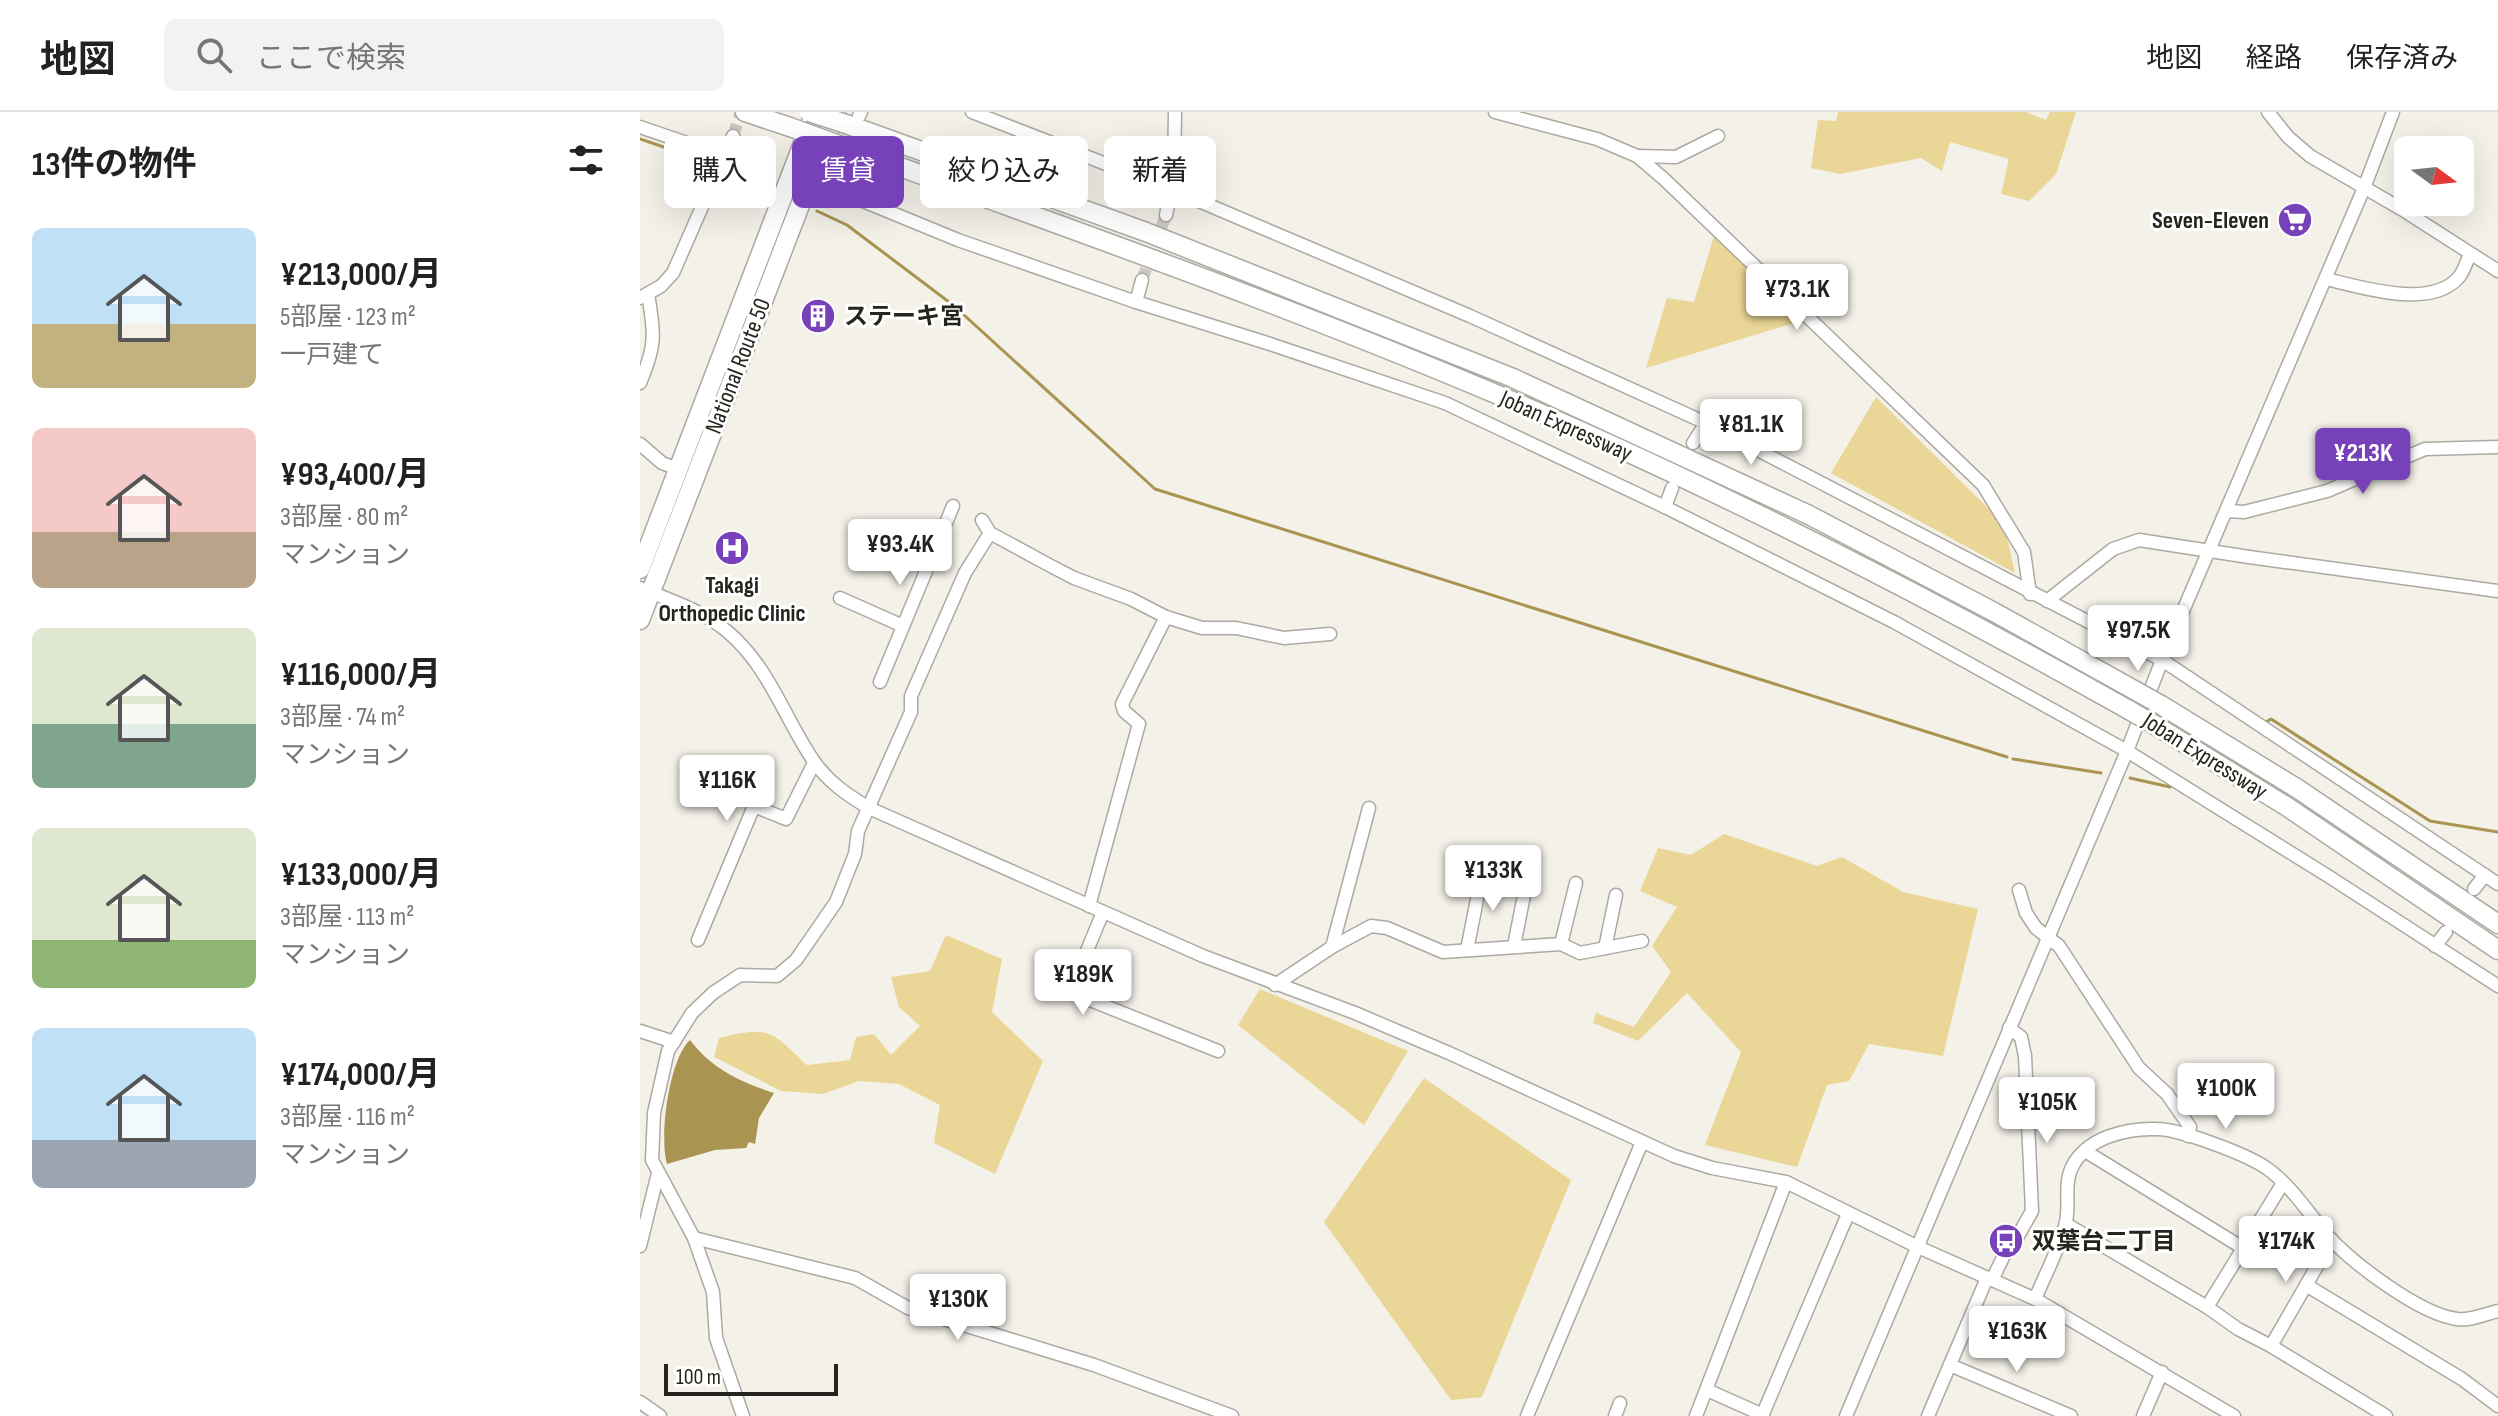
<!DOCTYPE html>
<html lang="ja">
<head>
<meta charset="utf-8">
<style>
  body { margin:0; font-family:"Sofia Sans Condensed","Noto Sans JP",sans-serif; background:#f2f2f2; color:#222; height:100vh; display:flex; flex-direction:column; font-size:30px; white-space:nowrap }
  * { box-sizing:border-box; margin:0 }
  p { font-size:26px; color:#767676 }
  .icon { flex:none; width:44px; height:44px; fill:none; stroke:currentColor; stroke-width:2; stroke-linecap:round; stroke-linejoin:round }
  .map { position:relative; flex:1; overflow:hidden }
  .side { display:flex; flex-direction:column; background:#fff; width:640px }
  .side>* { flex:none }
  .banner { position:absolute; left:24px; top:24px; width:760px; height:72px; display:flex; gap:16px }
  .needle { width:52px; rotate:105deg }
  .tools { position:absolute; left:1754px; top:24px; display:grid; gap:16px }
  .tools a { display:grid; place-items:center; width:80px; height:80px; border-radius:12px; background:#fff; box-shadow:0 8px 32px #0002; font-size:40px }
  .scale { position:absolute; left:24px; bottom:20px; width:174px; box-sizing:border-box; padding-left:8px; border:4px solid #252421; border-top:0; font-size:22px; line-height:28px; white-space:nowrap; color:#252421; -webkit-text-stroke:6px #fffffd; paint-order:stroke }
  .price { position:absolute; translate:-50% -68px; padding:0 18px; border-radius:8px; background:#fff; color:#222; font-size:26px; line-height:52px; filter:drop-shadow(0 2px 4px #0008) }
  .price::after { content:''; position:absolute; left:50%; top:48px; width:24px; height:18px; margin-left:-12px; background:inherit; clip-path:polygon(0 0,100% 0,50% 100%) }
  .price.current { background:#7742b9; color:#fff }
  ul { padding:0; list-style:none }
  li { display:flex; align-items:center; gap:24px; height:200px; padding:0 32px }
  li span { display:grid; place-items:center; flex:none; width:224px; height:160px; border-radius:12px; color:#555 }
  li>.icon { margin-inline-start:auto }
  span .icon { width:96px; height:96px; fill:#fffc; stroke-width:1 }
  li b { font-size:34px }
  h2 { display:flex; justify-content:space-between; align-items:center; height:96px; padding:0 32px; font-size:34px }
  .tag { padding:0 28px; border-radius:12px; background:#fff; box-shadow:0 8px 32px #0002; font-size:28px; line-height:72px }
  .tag.current { background:#7742b9; color:#fff }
  header { display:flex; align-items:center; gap:48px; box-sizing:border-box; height:112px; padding:0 40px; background:#fff; border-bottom:2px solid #e0e0e0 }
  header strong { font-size:38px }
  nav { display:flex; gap:44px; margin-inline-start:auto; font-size:28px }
  .search { width:560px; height:72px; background:#f2f2f2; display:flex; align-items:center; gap:20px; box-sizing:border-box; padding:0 28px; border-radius:12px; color:#767676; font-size:30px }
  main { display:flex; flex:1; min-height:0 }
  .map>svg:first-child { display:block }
  .green { fill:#ead696 }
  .water { fill:#a99451 }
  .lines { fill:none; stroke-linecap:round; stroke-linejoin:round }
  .stream { stroke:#a99451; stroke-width:3 }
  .minor-tunnel { stroke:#cbc8c1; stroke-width:12; stroke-dasharray:12 6; stroke-linecap:butt }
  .minor-casing { stroke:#aca9a2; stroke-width:15 }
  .highway-casing { stroke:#aca9a2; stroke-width:21 }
  .minor { stroke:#fff; stroke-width:12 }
  .highway { stroke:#fff; stroke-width:18 }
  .highway-bridge-casing { stroke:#aca9a2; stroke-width:21; stroke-linecap:butt }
  .highway-bridge { stroke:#fff; stroke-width:18 }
  .labels { text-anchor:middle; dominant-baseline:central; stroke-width:6; stroke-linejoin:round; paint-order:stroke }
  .poi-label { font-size:24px; font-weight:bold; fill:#252421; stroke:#fffffd; text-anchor:start }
  .street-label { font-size:24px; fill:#252421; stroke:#fffffd }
</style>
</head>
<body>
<header>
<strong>地図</strong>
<div class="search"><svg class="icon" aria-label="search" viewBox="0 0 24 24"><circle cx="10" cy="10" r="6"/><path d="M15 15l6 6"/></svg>ここで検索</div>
<nav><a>地図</a><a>経路</a><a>保存済み</a></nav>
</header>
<main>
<section class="side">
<h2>13件の物件<svg class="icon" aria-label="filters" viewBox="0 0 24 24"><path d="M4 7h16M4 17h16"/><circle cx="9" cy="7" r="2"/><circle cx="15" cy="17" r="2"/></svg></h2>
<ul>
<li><span style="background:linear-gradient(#bfe0f5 60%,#c2b280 0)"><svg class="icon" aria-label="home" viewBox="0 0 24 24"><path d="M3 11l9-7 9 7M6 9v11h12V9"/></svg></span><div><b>¥213,000/月</b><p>5部屋 · 123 m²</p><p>一戸建て</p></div></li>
<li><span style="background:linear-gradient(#f6c9c9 65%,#b9a48a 0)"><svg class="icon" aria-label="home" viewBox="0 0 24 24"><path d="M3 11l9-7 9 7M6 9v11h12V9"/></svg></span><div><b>¥93,400/月</b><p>3部屋 · 80 m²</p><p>マンション</p></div></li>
<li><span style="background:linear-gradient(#dfe7d0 60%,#7fa58c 0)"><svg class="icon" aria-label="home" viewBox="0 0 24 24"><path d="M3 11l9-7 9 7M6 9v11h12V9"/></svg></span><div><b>¥116,000/月</b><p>3部屋 · 74 m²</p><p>マンション</p></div></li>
<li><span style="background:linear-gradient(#dfe7d0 70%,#8fb573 0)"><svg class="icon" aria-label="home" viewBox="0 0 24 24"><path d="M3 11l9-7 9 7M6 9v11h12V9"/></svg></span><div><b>¥133,000/月</b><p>3部屋 · 113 m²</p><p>マンション</p></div></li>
<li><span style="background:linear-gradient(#bfe0f5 70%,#9aa5b1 0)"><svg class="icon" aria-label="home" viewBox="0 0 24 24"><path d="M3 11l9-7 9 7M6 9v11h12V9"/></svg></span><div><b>¥174,000/月</b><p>3部屋 · 116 m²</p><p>マンション</p></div></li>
</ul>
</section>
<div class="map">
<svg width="1858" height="1304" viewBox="0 0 1858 1304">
  <rect width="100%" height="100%" fill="#f4f1e9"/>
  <g class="green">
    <path d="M1198,0h188l20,8 4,-8h26l-20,62 -27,27 -28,-7 8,-35 -59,-17 -8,29 -21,-13 -81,16 -29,-6 7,-48 18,1z"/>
    <path d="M1074,124l87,85 -155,47 21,-70 27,4z"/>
    <path d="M1236,285l128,127 11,49 -184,-100z"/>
    <path d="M1084,722l93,32 25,-9 61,35 75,17 -35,147 -74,-12 -20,37 -22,4 -30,82 -92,-22 36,-93 -54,-59 -49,48 -45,-18 3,-10 38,14 37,-55 -19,-26 25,-39 -37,-16 18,-43 33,7z"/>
    <path d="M306,823l56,24 -10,53 51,49 -48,113 -61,-31 6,-38 -41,-21 -40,-3 -36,13 -42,-3 -67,-34 5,-19c51,-13 52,-7 88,27l43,-5 6,-23 18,-3 17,21 29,-29 -21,-19 -8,-30 39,-6z"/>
    <path d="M620,877l148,62 -44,74 -126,-100z"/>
    <path d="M784,966l147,102 -89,217 -31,3 -127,-178z"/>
  </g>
  <path class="water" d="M50,928c21,28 50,42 84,53l-15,25 -4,26 -6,-2 -3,6 -31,2 -48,14c-8,-28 2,-105 23,-124z"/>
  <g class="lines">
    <g class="stream">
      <path d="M0,27l53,18 21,12"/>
      <path d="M83,62l41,17"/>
      <path d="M177,99l30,14 106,80 202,184 852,268"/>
      <path d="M1626,610l5,-3 159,102 68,11"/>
      <path d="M1373,647l88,14"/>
      <path d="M1490,666l40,9 3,-2"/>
    </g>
    <g class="minor-tunnel">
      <path d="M93,24l8,-24"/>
      <path d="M502,168l24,-65"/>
    </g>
    <g class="minor-casing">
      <g id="minor">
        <path d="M332,0l201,78 297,126 236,107 456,237 336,224"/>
        <path d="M855,0l102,27 40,17 27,23 319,306 41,67 6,42"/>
        <path d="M1628,0l20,25 22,19 93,54 95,61"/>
        <path d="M219,4l2,-4"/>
        <path d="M0,15l85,29"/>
        <path d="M997,44l39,1 42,-21"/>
        <path d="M202,48l-7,22 11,12 112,46 178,62 131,41 178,60 220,104 229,115 233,129 201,125 170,110"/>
        <path d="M526,103l8,-39 1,-64"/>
        <path d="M1686,167c35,8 105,31 133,-2 5,-6 7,-15 11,-22"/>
        <path d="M0,186l21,-12 12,-13 60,-137"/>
        <path d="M496,190l6,-22"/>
        <path d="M0,271c16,-37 15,-49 8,-89"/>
        <path d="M1053,331l13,-20"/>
        <path d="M0,332l22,19 16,6"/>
        <path d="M1025,395l7,-19"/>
        <path d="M1588,399l16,1 83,-21 98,-42 73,-2"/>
        <path d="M342,408l8,13 59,32 25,13 57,21 35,18 36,11h34l48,10 46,-4"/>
        <path d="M0,476c30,12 63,23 88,44 41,35 56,85 85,128 14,21 34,35 56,48l334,148 152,57 94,40 225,103 38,12 74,14 132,65 117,52 199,117"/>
        <path d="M200,486l63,28"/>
        <path d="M1407,489l66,-52 26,-9 110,17 249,34"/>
        <path d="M240,570l73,-176"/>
        <path d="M1834,777l11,-14"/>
        <path d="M1379,778l7,23 10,15 23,18 80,122 28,26 23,33 -2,9"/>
        <path d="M449,794l50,-182 -15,-13 -2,-7 44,-87"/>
        <path d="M463,800l-33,80 148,59"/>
        <path d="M58,828l56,-134 32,13 28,-56"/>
        <path d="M921,832l15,-61"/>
        <path d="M874,834l14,-71"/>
        <path d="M1795,834l11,-14"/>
        <path d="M692,835l39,-21 16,2 56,24 118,-8 19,9 62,-12"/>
        <path d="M965,836l11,-53"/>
        <path d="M827,838l16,-81"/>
        <path d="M635,873l57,-38 37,-139"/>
        <path d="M0,919l34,11"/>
        <path d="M1445,1039l158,97"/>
        <path d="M1426,1112l141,83 76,-124"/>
        <path d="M54,1126l161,40 53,30 186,57 138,51"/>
        <path d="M0,1134l18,-73"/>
        <path d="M1352,1168l19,-39 3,2 18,-32 -7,-155 -4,-19 -12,-9"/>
        <path d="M1666,1173l156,94 36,27"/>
        <path d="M1395,1187c10,-24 23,-48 30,-73 6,-19 -2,-41 7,-59 15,-30 55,-39 85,-38 23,0 88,25 108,38 24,16 43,45 61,67 25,28 93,80 131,85 13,2 28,-5 41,-8"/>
        <path d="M1567,1195l31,22 33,17 115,70"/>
        <path d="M1631,1234l61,-106"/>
        <path d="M1310,1253l121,51"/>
        <path d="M1067,1278l56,25"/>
        <path d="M0,1290l20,14"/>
        <path d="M103,1304l-27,-78 -3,-46 -19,-54 -42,-78 2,-47 14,-62 24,-38 21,-20 27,-18 37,1 19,-16 40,-58 19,-48 3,-23 53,-119v-16l54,-123 25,-40"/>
        <path d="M887,1304l115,-274"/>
        <path d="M975,1304l5,-13"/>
        <path d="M1056,1304l90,-234"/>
        <path d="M1122,1304l86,-202"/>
        <path d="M1206,1304l281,-665 35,-91 202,-472 29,-76"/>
        <path d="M1288,1304l59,-138"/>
        <path d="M1503,1304l19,-44"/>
      </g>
    </g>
    <g class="highway-casing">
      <g id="highway">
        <path d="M105,0l45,15"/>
        <path d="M209,13l297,107 367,146 296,137 185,97 142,79"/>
        <path d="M202,34c221,80 444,159 661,251 215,92 422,198 626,313"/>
        <path d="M0,457l175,-457"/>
        <path d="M0,508l196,-508"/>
        <path d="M1521,593l137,84 200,135"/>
        <path d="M1513,612l133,82 212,144"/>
      </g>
    </g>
    <use href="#minor" class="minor"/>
    <use href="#highway" class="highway"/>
    <g class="highway-bridge-casing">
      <g id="highway-bridge">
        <path d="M169,0l40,13"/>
        <path d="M150,15l52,19"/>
        <path d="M1496,579l25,14"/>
        <path d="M1489,598l24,14"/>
      </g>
    </g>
    <use href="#highway-bridge" class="highway-bridge"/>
  </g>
  <defs>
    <g id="supermarket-disc" transform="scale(1.8)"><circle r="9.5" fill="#7742b9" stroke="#fffffd"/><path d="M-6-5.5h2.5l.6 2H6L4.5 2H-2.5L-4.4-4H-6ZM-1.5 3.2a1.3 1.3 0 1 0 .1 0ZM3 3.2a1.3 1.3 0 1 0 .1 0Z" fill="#fff"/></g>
    <g id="building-disc" transform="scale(1.8)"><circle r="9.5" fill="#7742b9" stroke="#fffffd"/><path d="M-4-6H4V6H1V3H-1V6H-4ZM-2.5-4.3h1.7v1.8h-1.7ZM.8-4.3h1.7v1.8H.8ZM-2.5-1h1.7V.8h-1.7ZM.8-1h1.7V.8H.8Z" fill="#fff"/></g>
    <g id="hospital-disc" transform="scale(1.8)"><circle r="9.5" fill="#7742b9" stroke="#fffffd"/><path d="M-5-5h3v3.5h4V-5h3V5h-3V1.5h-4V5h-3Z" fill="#fff"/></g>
    <g id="bus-disc" transform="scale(1.8)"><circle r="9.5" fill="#7742b9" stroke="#fffffd"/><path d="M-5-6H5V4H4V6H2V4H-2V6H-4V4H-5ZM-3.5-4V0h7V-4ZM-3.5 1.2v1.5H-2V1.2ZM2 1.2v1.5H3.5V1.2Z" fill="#fff"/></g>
  </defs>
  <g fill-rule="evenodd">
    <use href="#supermarket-disc" x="1655" y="108"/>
    <use href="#building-disc" x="178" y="204"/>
    <use href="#hospital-disc" x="92" y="436"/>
    <use href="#bus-disc" x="1366" y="1129"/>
  </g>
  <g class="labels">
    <g class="poi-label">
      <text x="1629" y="108" text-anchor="end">Seven-Eleven</text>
      <text x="204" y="204">ステーキ宮</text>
      <text x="92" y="473" text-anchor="middle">Takagi<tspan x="92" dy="28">Orthopedic Clinic</tspan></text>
      <text x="1392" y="1129">双葉台二丁目</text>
    </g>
    <g class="street-label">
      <text transform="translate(98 254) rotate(-69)">National Route 50</text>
      <text transform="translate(926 314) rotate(24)">Joban Expressway</text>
      <text transform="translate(1565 644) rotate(32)">Joban Expressway</text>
    </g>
  </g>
</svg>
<div class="tools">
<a><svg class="needle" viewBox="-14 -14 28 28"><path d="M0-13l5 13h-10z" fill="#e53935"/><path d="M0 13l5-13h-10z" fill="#767676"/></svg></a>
</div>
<div class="scale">100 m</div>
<b class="price" style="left:1157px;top:220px">¥73.1K</b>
<b class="price" style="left:1111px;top:355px">¥81.1K</b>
<b class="price current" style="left:1723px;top:384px">¥213K</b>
<b class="price" style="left:260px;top:475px">¥93.4K</b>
<b class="price" style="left:1498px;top:561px">¥97.5K</b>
<b class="price" style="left:87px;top:711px">¥116K</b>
<b class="price" style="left:853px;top:801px">¥133K</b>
<b class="price" style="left:443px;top:905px">¥189K</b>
<b class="price" style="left:1586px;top:1019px">¥100K</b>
<b class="price" style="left:1407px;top:1033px">¥105K</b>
<b class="price" style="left:1646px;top:1172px">¥174K</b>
<b class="price" style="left:318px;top:1230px">¥130K</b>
<b class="price" style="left:1377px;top:1262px">¥163K</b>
<div class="banner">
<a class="tag">購入</a>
<a class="tag current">賃貸</a>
<a class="tag">絞り込み</a>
<a class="tag">新着</a>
</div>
</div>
</main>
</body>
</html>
